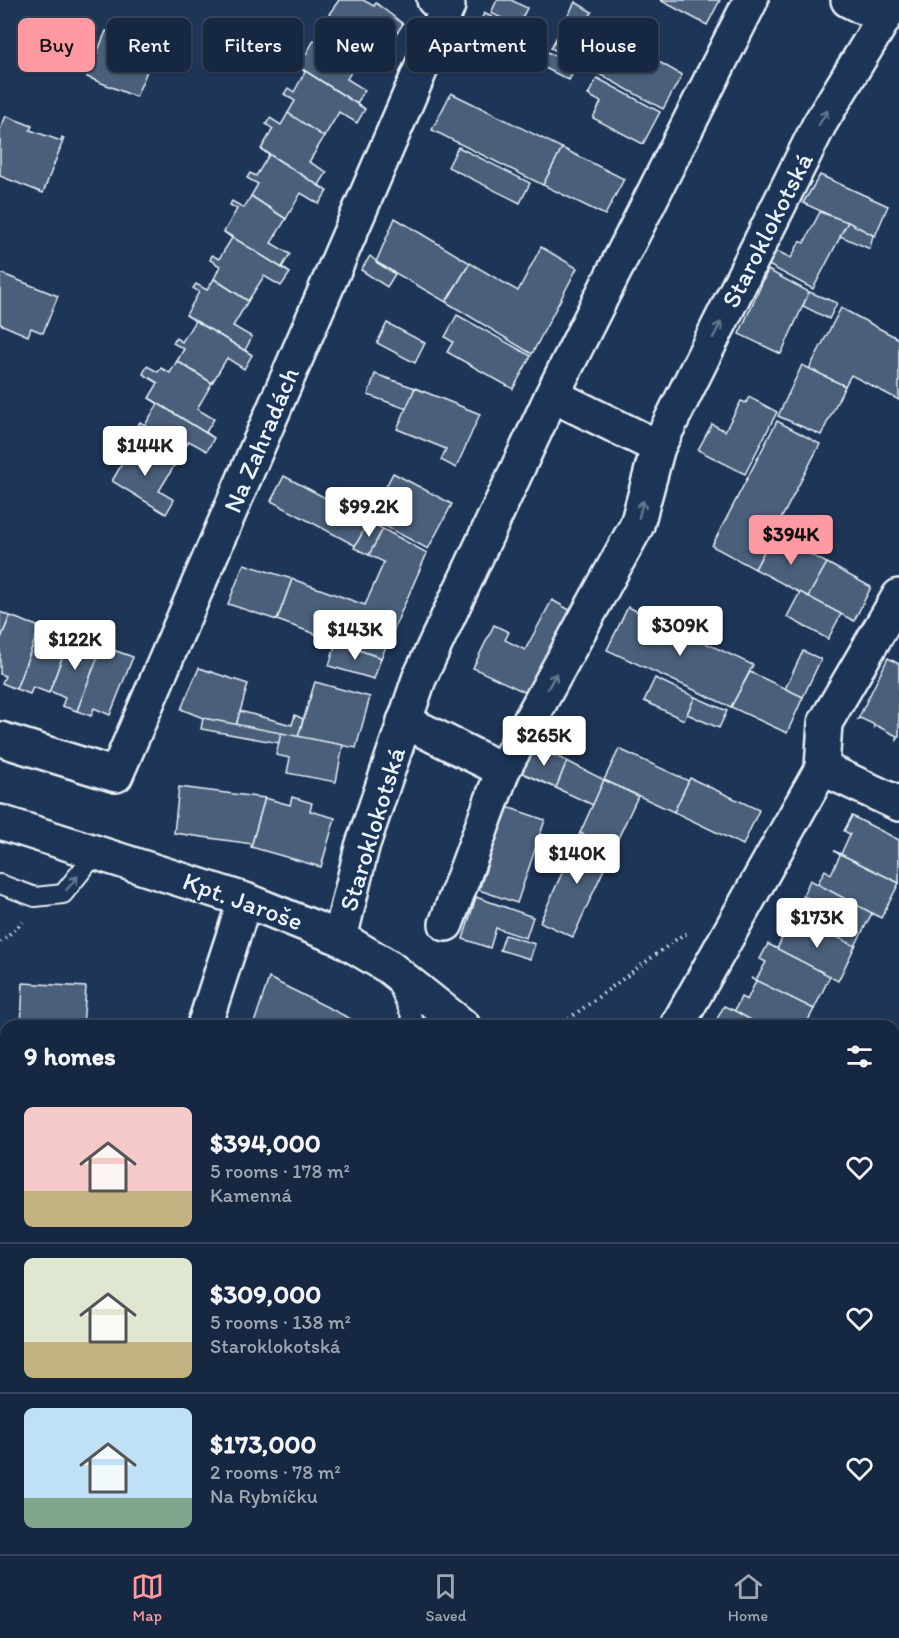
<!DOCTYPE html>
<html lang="en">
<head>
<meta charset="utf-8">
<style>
  body { margin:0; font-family:Itim,sans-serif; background:#23344c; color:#f1f3f6; height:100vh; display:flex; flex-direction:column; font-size:22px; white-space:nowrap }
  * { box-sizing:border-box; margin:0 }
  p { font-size:20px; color:#9ea6b1 }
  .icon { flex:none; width:33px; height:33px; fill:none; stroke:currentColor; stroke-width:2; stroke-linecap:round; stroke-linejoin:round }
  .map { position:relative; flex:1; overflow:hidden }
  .sheet { position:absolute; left:0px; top:1020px; width:900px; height:534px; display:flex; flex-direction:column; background:#162841; border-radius:18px 18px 0 0; box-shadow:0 2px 4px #0004,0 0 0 2px #35445a }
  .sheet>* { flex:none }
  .top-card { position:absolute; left:18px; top:18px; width:864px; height:54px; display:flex; gap:12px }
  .price { position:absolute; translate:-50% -51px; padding:0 14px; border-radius:6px; background:#fff; color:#222; font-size:20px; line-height:39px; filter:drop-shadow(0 2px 3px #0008) }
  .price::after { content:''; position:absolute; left:50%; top:36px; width:18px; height:14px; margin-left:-9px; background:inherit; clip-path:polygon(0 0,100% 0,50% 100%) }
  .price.active { background:#ff9aa2; color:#111 }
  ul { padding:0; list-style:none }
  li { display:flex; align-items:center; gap:18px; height:150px; padding:0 24px }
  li+li { border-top:2px solid #35445a }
  li span { display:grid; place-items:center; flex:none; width:168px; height:120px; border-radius:9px; color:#555 }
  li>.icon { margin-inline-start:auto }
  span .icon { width:72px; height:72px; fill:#fffc; stroke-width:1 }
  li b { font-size:26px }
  h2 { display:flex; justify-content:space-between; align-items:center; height:72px; padding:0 24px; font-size:26px }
  .tag { padding:0 21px; border-radius:9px; background:#162841; box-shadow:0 2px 4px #0004,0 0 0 2px #35445a; font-size:21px; line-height:54px }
  .tag.active { background:#ff9aa2; color:#111 }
  .menu { display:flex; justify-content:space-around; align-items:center; height:84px; border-top:2px solid #35445a; background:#162841; font-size:16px; color:#9ea6b1 }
  .menu a { display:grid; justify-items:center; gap:3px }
  .menu .active { color:#ff9aa2 }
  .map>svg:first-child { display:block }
  .building { fill:#495e7a; stroke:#e8f1f8; stroke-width:1.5 }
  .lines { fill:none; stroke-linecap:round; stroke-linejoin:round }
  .service-casing { stroke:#e8f1f8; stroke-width:22 }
  .minor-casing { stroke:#e8f1f8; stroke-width:38 }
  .tertiary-casing { stroke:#e8f1f8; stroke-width:38 }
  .path { stroke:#e8f1f8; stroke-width:4; stroke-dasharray:1.5 4.5; stroke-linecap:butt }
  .service { stroke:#1d3557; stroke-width:18 }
  .minor { stroke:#1d3557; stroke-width:33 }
  .tertiary { stroke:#1d3557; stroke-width:33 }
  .oneway { stroke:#64778f }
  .labels { text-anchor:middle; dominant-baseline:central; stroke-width:4.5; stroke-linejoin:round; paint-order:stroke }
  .street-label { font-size:26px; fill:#e8f1f8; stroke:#1d3557 }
</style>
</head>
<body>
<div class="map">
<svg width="899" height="1554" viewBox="0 0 899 1554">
  <rect width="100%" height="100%" fill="#1d3557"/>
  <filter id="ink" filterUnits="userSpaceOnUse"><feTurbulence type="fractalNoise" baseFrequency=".0167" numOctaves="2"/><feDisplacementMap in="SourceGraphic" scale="12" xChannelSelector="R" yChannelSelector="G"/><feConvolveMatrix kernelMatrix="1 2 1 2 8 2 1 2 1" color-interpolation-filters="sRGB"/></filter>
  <g filter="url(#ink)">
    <g class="building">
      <path d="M339,0h24l11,6 2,-3 27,21 -9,13 -16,-10 -16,26 -35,-21 8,-14 -6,-4z"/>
      <path d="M497,0h14l16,8 -9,18 -27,-13z"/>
      <path d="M660,0h60l-13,25z"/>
      <path d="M575,2l17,10 -5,9 95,54 -19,34 -112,-61z"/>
      <path d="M484,13l42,22 -11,18 -41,-18z"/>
      <path d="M106,31l49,21 -19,45 -49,-20z"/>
      <path d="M327,32l35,21 -15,26 18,11 -8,13 8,6 -66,-42 15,-27 6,4z"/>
      <path d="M523,39l53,28 -7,13 -54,-27z"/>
      <path d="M299,67l66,42 -8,14 -18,-11 -15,25 -36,-24 7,-12 -11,-7 4,-6 6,4 11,-20z"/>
      <path d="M597,78l63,34 -17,32 -50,-26 8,-16 -13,-7z"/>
      <path d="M451,93l111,55 -19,37 -111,-55z"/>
      <path d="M288,113l36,24 -15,25 18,10 -8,13 8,6 -66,-42 12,-20 -7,-5 4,-6 11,7z"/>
      <path d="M6,116l26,10 -2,4 31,11 1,-4 2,1 -21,55 -43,-17v-46z"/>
      <path d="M458,147l72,36 -10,20 -72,-36z"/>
      <path d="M562,148l62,31 -19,36 -62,-30z"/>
      <path d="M261,149l66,42 -8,13 -18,-11 -15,26 -35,-23 7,-12 -11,-6 3,-5 6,3 13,-21z"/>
      <path d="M820,175l68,31 -13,30 -72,-33z"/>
      <path d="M251,196l35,23 -15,24 19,11 -8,13 8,6 -66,-41 13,-23 -7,-4 2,-4 12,7z"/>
      <path d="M820,212l28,10 -35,67 -50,-27 8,-14 20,10 9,-17 4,2z"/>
      <path d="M395,218l75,45 -24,39 -70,-40z"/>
      <path d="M848,222l25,13 -3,14 -30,-13z"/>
      <path d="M224,232l66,41 -9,13 -17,-10 -16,25 -34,-22 6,-13 -10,-6 2,-5 7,4 13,-21z"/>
      <path d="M541,247l36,21 -45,86 -86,-52 24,-39 48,28z"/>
      <path d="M370,256l6,5v1l19,12 -8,13 -26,-17z"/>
      <path d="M768,270l41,22 -28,62 -42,-20z"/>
      <path d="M0,273l58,23 -15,37 -12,-5 -3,8 -28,-12z"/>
      <path d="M214,279l34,22 -15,25 19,11 -7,13 7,5 -66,-40 13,-23 -6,-4 3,-4 11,6z"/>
      <path d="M809,292l28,11 -8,16 -26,-13z"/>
      <path d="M841,308l58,31v61l-48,-25 -6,11 -36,-17z"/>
      <path d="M186,315l66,40 -8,14 -17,-11 -15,25 -35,-22 7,-12 -11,-6 3,-5 6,4 13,-21z"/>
      <path d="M457,315l74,41 -18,33 -66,-37 6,-10 -8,-5z"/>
      <path d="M387,323l38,20 -10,20 -38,-20z"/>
      <path d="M177,361l35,22 -15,26 17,10 -8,13 8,6 -65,-40 9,-15 -15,-9 4,-8 11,6 3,-4 9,5z"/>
      <path d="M802,365l43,21 -24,49 -43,-19z"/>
      <path d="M375,374l40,14 -8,21 -39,-14z"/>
      <path d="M415,388l65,26 -24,54 -15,-8 5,-11 -49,-20z"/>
      <path d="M749,397l28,15 -32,62 -47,-24 14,-26 13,7 16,-30 5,2z"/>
      <path d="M149,398l65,40 -7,13 -18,-10 -15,25 -34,-22 7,-12 -10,-5 3,-5 5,3 13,-21z"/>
      <path d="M777,421l43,23 -65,125 -43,-23z"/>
      <path d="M140,444l34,22 -15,25 15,9 -8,14 -54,-33 14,-24 -4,-2 2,-4 9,5z"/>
      <path d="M393,473l59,31 -24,45 -58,-31z"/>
      <path d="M284,476l85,45 -13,25 -85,-45z"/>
      <path d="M369,521l14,8 -14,26 -15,-7z"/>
      <path d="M383,529l44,24 -46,105 -104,-38 15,-41 73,26 19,-43 -15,-7z"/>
      <path d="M773,535l54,28 -19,34 -53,-28z"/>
      <path d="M827,563l44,24 -17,34 -46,-24z"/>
      <path d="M244,564l48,15 -15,41 -49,-16z"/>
      <path d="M800,592l41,22 -13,25 -41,-22z"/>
      <path d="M552,600l23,13 -44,82 -58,-27 21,-43 15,7 -4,8 20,10z"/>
      <path d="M628,607l125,58 -22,42 -124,-57z"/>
      <path d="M0,612l10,4 -10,25z"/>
      <path d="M10,616l30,11 -24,62 -14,-6 3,-7 -5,-2v-33z"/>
      <path d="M40,627l29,11 2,-4 -22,59 -16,-6 -3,7 -14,-5z"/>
      <path d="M71,634l31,12 -25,65 -15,-5 3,-8 -15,-7 -1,2z"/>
      <path d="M336,642l45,16 -7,21 -45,-13z"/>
      <path d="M102,646l31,11 -23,58 -16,-7 -3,8 -14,-5z"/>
      <path d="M803,651l18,8 -18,38 -18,-8z"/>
      <path d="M888,658l11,6v73l-2,3v-4l-22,-11 -1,2 -1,-3 -13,-6 -2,1z"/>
      <path d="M199,668l49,16 -12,42 -33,-8 -22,-9z"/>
      <path d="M750,672l53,25 -16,36 -56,-26z"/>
      <path d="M655,678l40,19 -11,23 -40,-19z"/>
      <path d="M315,682l55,15 -14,51 -58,-11z"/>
      <path d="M695,697l32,14 -8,17 -32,-14z"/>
      <path d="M240,711l52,14 3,-10 8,4 -5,18 -62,-11z"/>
      <path d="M203,718l78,15 -2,10 -78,-14z"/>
      <path d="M281,733l62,12 -7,37 -49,-9 3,-15 -14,-3z"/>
      <path d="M531,746l36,15 -11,27 -36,-16z"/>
      <path d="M619,749l70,32 -15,31 -70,-32z"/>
      <path d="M567,761l37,19 -11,25 -37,-17z"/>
      <path d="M690,778l69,32 -16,35 -69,-33z"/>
      <path d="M604,780l34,16 -25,53 -33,-16z"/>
      <path d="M179,787l86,11 -13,46 -78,-11z"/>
      <path d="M292,797l20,6 -2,8 25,7 -14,49 -70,-20 14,-49 25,7z"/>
      <path d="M507,807l38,13 -28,83 -38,-13z"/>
      <path d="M852,816l47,24v43l-65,-32 7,3 9,-20 -6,-3z"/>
      <path d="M580,833l33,16 -40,88 -33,-15z"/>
      <path d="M834,851l65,32 -18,35 -64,-33 8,-15 6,4 9,-19z"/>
      <path d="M810,880l62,33 -17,33 -62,-31 6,2 9,-19 -5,-2z"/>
      <path d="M476,897l57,20 -7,21 -30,-10 -6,20 -27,-9z"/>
      <path d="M793,915l62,31 -17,35 -61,-32 7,-15 5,2 9,-17z"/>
      <path d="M505,935l30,9 -5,15 -30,-9z"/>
      <path d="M768,944l62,32 -16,33 -63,-31 5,2 10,-18 -6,-3z"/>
      <path d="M269,978l96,48h-112z"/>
      <path d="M751,978l63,31 -9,17h-43l-28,-14 7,-15 6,3 9,-19z"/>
      <path d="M23,983l63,4 -3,39h-62z"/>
      <path d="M724,1006l11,5 27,15h-41l1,-2 -6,-3z"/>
      <path d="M0,1144l6,1v83l-6,-1z"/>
      <path d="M899,1159v86l-5,-4v-76z"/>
      <path d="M0,1227l6,1v82l-6,-1z"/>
      <path d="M742,1548h92l1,1 -4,5h-82z"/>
    </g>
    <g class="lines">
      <g class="service-casing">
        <g id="service">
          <path d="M0,884l35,13 28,-3 33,-41"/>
          <path d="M394,977l22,49"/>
          <path d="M0,1356h6"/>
          <path d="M894,1503l5,4"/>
        </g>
      </g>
      <g class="minor-casing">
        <g id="minor">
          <path d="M848,0l36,18"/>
          <path d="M552,395l106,52"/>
          <path d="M899,596l-74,127 -3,45 77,36"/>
          <path d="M404,721l99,49"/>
          <path d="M0,739l116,36 332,-769 -14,-6"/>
          <path d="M446,924l57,-154 134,-245 21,-78 161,-322 76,-125"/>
          <path d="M340,938l22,-91 57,-168 133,-284 199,-395"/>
          <path d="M204,1026l41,-126"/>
          <path d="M677,1026l145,-258"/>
          <path d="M894,1315l5,-6"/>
          <path d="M35,1554l3,-6"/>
          <path d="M557,1554l3,-6"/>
        </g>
      </g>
      <g class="tertiary-casing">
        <g id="tertiary">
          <path d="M0,822l245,78 95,38 49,29 74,59"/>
          <path d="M894,1410l5,4"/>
        </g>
      </g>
      <g class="path">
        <path d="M0,942l23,-20"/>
        <path d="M559,1026l122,-90 9,-4"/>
        <path d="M444,1548l7,6"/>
        <path d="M501,1548l15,6"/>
        <path d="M626,1548l1,6"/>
        <path d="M713,1548l7,6"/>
        <path d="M482,1554l5,-6"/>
      </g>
      <use href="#service" class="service"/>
      <use href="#minor" class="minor"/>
      <use href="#tertiary" class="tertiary"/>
    </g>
    <defs><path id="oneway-shaft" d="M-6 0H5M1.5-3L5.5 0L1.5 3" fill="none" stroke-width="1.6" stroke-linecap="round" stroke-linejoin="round" transform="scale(1.5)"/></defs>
    <g class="oneway">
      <use href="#oneway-shaft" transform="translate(823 118) rotate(-59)"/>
      <use href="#oneway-shaft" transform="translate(717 330) rotate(-63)"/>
      <use href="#oneway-shaft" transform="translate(641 509) rotate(-76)"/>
      <use href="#oneway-shaft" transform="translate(552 681) rotate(-61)"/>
      <use href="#oneway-shaft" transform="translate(72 883) rotate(-51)"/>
    </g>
  </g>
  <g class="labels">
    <g class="street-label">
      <text transform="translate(767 230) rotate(-63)">Staroklokotská</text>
      <text transform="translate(261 440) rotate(-67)">Na Zahradách</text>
      <text transform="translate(372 829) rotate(-73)">Staroklokotská</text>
      <text transform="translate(243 901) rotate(20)">Kpt. Jaroše</text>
    </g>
  </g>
</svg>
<b class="price" style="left:145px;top:477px">$144K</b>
<b class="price" style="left:369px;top:538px">$99.2K</b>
<b class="price active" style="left:791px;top:566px">$394K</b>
<b class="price" style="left:680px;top:657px">$309K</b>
<b class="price" style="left:355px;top:661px">$143K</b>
<b class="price" style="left:75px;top:671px">$122K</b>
<b class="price" style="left:544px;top:767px">$265K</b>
<b class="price" style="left:577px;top:885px">$140K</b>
<b class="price" style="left:817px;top:949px">$173K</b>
<div class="top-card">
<a class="tag active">Buy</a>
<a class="tag">Rent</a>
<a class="tag">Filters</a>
<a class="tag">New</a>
<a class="tag">Apartment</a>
<a class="tag">House</a>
</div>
<section class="sheet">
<h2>9 homes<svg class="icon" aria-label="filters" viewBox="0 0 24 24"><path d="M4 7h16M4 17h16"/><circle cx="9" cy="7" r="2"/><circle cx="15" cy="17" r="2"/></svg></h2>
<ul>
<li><span style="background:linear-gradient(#f6c9c9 70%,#c2b280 0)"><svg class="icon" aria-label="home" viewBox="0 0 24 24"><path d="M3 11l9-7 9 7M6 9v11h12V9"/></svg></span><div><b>$394,000</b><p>5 rooms · 178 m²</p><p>Kamenná</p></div><svg class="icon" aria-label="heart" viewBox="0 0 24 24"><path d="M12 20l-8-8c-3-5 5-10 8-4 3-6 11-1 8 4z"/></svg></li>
<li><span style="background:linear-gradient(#dfe7d0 70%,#c2b280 0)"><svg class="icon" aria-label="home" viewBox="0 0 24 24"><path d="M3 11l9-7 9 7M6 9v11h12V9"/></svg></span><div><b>$309,000</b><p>5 rooms · 138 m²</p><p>Staroklokotská</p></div><svg class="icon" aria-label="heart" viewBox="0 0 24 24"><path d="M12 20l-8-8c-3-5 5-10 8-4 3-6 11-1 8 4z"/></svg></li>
<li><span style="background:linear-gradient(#bfe0f5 75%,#7fa58c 0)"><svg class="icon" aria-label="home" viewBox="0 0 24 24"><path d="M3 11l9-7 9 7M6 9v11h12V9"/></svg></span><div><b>$173,000</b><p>2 rooms · 78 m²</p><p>Na Rybníčku</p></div><svg class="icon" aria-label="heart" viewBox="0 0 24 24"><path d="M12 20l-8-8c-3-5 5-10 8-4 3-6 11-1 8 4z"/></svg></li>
</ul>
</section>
</div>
<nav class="menu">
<a class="active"><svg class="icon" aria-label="map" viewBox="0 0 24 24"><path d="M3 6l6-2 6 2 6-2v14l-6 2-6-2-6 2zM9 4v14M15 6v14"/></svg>Map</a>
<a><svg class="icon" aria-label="saved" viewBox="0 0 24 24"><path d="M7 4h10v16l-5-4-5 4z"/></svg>Saved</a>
<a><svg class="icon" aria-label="home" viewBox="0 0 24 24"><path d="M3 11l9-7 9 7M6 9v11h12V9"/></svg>Home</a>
</nav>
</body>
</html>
